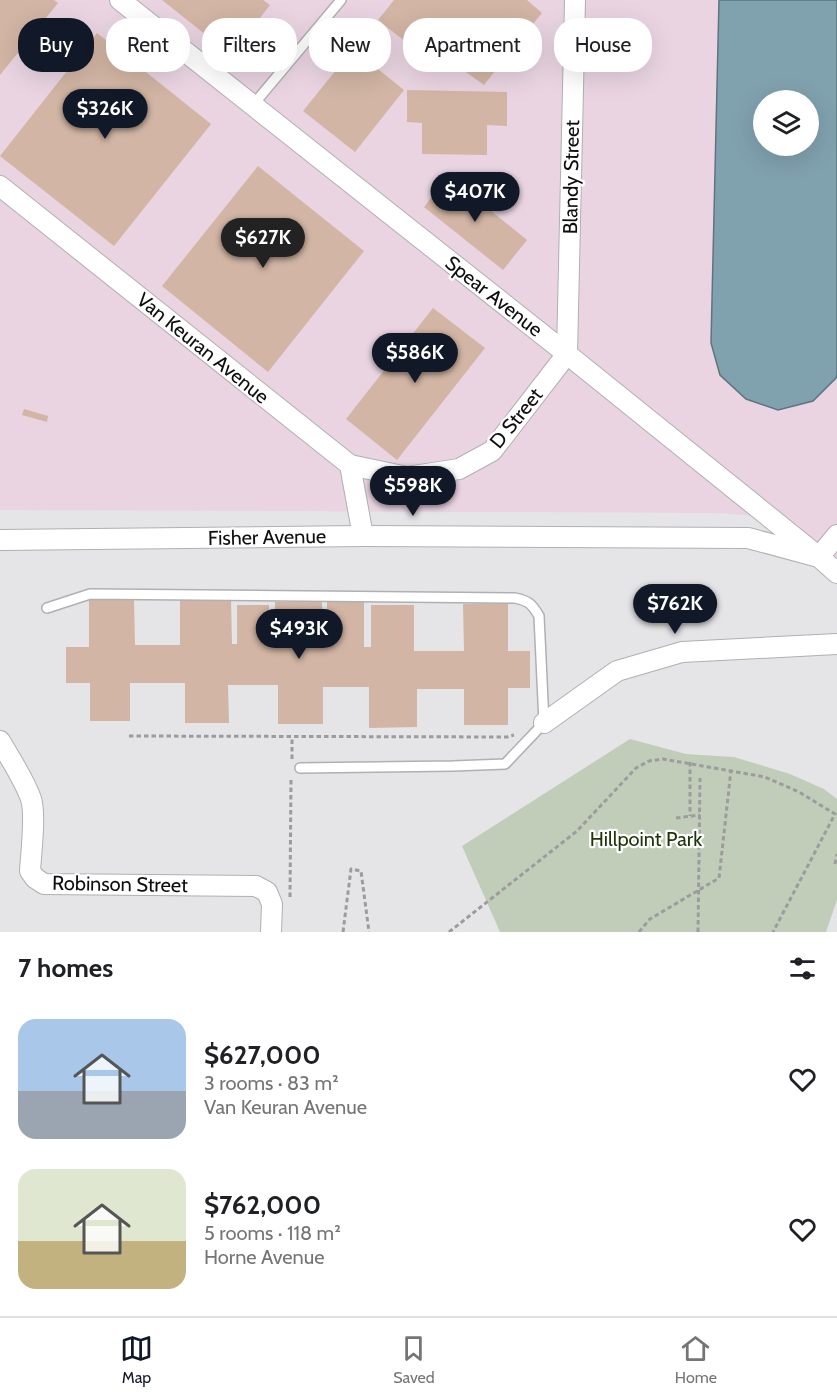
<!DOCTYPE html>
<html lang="en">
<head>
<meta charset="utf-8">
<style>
  body { margin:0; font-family:Cabin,sans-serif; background:#f2f2f2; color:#202124; height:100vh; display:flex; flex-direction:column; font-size:22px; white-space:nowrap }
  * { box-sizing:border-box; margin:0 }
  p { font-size:20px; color:#757577 }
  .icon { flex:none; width:33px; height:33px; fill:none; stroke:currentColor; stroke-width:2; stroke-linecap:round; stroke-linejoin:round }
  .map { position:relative; height:932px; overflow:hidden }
  .sheet { display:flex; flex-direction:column; background:#fff; flex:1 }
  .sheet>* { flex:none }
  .banner { position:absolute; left:18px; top:18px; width:801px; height:54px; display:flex; gap:12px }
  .buttons { position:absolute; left:753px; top:90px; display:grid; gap:12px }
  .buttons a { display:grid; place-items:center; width:66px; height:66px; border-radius:50%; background:#fff; box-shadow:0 6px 24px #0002; font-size:30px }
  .price { position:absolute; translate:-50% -51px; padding:0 14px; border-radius:21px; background:#111827; color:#fff; font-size:20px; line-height:39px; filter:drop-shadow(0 2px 3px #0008) }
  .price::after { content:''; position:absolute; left:50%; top:36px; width:18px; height:14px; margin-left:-9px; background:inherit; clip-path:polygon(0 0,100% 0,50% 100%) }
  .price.on { background:#222; color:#fff }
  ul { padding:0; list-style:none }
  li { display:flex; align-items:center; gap:18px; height:150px; padding:0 18px }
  li span { display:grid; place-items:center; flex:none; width:168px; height:120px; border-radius:18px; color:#555 }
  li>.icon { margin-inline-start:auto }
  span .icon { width:72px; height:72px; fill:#fffc; stroke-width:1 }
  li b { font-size:26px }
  h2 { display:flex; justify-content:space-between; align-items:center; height:72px; padding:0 18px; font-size:26px }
  .pill { padding:0 21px; border-radius:24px; background:#fff; box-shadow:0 6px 24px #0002; font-size:21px; line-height:54px }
  .pill.on { background:#111827; color:#fff }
  .tab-bar { display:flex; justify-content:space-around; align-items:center; height:84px; border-top:2px solid #e0e0e0; background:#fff; font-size:16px; color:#757577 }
  .tab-bar a { display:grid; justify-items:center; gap:3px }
  .tab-bar .on { color:#111827 }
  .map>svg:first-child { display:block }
  .industrial { fill:#ead4e2 }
  .green { fill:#c2cdb9 }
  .water { fill:#80a1ae; stroke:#5e757e; stroke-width:1.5; fill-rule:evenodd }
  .building { fill:#d2b5a4 }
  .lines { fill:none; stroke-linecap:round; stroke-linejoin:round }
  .lane-casing { stroke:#afb0b2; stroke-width:12 }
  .street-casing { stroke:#afb0b2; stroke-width:22 }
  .path { stroke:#9c9c9e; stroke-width:3; stroke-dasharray:4.5 3; stroke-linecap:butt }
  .lane { stroke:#fff; stroke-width:9 }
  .street { stroke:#fff; stroke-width:20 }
  .labels { text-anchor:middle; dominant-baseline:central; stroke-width:4.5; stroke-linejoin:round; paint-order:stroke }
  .street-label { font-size:20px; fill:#0e0e0f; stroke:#fff }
  .park-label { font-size:20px; fill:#213408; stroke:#fff }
</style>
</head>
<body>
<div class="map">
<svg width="837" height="932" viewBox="0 0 837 932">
  <rect width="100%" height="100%" fill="#e5e5e7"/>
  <path class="industrial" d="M0,0h719l-8,343 103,58 22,-23 1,-3v184l-52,-41 -67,-5 -718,-3z"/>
  <path class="green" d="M630,739l56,15 48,3 56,17 34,15 13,10v101l-11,32h-326l-38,-86z"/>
  <path class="water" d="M719,0h118v375l-1,3 -23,23 -35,9 -32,-11 -26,-24 -9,-32zM808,100v46h-44v-46z"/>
  <g class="building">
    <path d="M0,0h54l4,3 -58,72z"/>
    <path d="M162,0h101l7,5 -39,50z"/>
    <path d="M394,0h133l15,13 -37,45 -13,-9 -10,11 13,11 -11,14 -32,-23 -8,10 -66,-52z"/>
    <path d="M97,33l114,91 -97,122 -114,-90z"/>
    <path d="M353,49l51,41 -49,62 -52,-41z"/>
    <path d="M407,90l100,2v34l-20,-1v30l-65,-1v-31l-15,-1z"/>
    <path d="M258,166l106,85 -96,121 -106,-86z"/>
    <path d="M448,176l79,64 -24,30 -79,-63z"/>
    <path d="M433,308l52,40 -88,112 -51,-41z"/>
    <path d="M24,409l24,7 -1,6 -25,-7z"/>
    <path d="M180,598h51l1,46h5v-39h32v40h6v-43h47l1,46h4v-46h37v45h7v-42h43v46h50l-1,-47 45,-1v48h22v37h-22v37h-44v-36h-47v38l-48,1v-41h-46v37h-45v-39h-50l1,38h-44v-40h-55v38h-40v-38h-24v-36h23v-47h45l1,45h45z"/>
  </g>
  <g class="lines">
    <g class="lane-casing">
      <g id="lane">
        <path d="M253,105l88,-105"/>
        <path d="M47,608l43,-14 425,4c14,3 17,6 24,18l5,107 -39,41 -52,2 -153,2"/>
      </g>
    </g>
    <g class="street-casing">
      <g id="street">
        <path d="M120,0l447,354 252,203 18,16"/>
        <path d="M0,186l350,279 13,71"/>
        <path d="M350,465l57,12 52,-8 33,-18 75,-97 8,-354"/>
        <path d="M0,540l363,-4 385,2 71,19 18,-22"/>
        <path d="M544,723l73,-52 65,-19 155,-8"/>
        <path d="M0,741c10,17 25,40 31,58 5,15 0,55 -1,72l5,7 9,6 212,2 11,6 5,12 -1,28"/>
      </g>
    </g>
    <g class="path">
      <path d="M129,736l378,1 7,-2"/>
      <path d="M292,759v-22"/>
      <path d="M690,762v54"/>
      <path d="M676,818l24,-3"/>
      <path d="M835,864l2,-10"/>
      <path d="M290,897l1,-119"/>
      <path d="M343,932l8,-63 10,2 8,61"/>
      <path d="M449,932l128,-101 59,-63 13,-7 14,-2 102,18 34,15 36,22 -62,118"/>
      <path d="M639,932l11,-13 69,-41 12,-108"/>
      <path d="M698,932l2,-154"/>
    </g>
    <use href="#lane" class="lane"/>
    <use href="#street" class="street"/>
  </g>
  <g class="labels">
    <g class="street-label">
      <text transform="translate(571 177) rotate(-89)">Blandy Street</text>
      <text transform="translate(494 296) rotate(38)">Spear Avenue</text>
      <text transform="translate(203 348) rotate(39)">Van Keuran Avenue</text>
      <text transform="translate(516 418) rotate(-51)">D Street</text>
      <text transform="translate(267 537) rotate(-1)">Fisher Avenue</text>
      <text transform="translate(120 884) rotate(1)">Robinson Street</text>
    </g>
    <g class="park-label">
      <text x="646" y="839">Hillpoint Park</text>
    </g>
  </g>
</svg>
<div class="buttons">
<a><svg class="icon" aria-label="layers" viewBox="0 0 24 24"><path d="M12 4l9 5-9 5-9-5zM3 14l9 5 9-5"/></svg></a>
</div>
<b class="price" style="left:105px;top:140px">$326K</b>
<b class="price" style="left:475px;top:223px">$407K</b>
<b class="price on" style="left:263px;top:269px">$627K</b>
<b class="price" style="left:415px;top:384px">$586K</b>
<b class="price" style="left:413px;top:517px">$598K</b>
<b class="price" style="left:675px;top:635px">$762K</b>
<b class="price" style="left:299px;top:660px">$493K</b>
<div class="banner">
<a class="pill on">Buy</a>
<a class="pill">Rent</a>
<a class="pill">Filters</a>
<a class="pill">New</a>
<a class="pill">Apartment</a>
<a class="pill">House</a>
</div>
</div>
<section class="sheet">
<h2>7 homes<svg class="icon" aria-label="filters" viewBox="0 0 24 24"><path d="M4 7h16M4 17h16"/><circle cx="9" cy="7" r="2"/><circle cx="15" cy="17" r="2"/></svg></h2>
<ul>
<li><span style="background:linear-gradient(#a9c7e8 60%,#9aa5b1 0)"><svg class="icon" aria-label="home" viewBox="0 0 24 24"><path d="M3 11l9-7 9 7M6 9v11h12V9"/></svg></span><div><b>$627,000</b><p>3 rooms · 83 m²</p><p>Van Keuran Avenue</p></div><svg class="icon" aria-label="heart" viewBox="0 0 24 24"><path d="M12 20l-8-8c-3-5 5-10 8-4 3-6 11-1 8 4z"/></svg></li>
<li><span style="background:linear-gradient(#dfe7d0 60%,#c2b280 0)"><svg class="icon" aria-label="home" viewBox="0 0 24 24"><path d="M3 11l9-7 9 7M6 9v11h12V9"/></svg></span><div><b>$762,000</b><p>5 rooms · 118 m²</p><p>Horne Avenue</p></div><svg class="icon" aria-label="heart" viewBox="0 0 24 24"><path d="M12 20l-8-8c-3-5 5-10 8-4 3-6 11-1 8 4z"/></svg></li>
</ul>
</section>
<nav class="tab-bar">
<a class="on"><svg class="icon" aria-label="map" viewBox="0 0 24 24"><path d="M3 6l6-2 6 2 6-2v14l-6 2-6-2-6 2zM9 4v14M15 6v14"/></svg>Map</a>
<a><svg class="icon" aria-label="saved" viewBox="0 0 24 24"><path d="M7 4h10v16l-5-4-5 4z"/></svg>Saved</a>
<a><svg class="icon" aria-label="home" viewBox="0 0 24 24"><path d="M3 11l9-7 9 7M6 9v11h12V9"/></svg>Home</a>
</nav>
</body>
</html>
